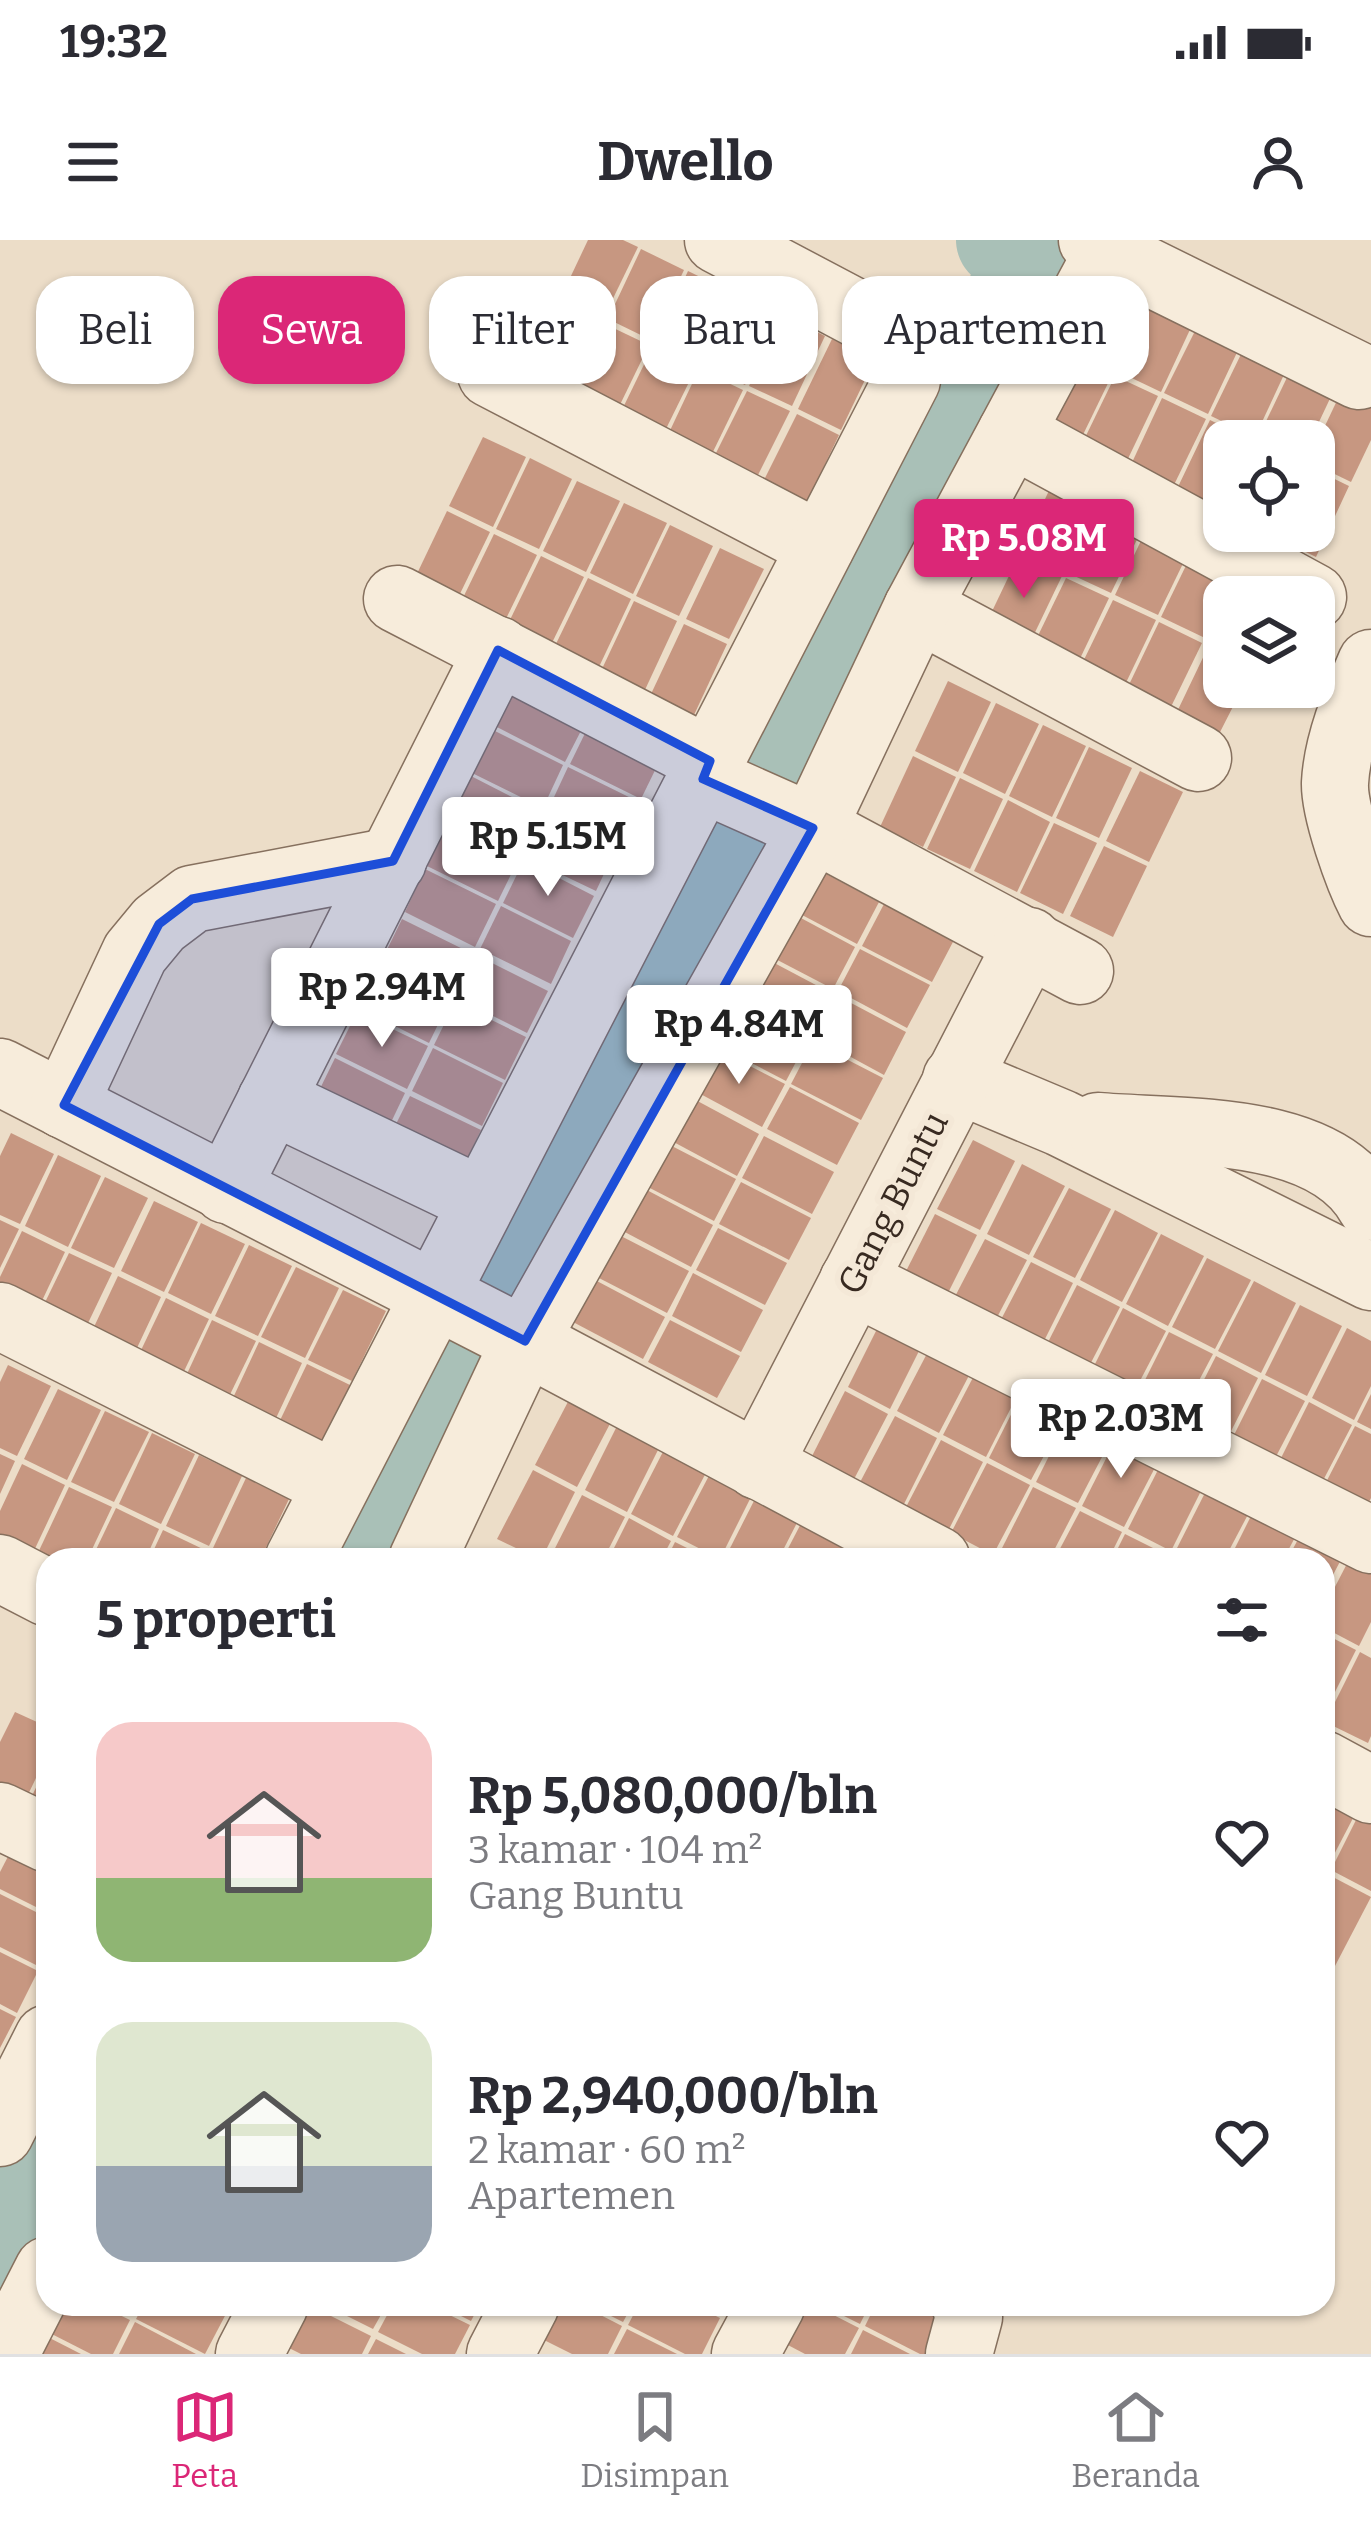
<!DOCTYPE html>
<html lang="id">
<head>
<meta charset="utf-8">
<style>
  body { margin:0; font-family:Bitter,serif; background:#f2f2f3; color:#2b2b33; height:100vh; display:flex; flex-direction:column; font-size:45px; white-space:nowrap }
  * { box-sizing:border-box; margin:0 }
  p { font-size:39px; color:#7c7c81 }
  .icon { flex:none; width:66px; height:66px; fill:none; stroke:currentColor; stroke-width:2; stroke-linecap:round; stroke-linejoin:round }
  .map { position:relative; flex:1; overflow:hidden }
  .panel { position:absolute; left:36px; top:1308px; width:1299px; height:768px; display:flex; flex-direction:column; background:#fff; border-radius:36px; box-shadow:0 3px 9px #0004 }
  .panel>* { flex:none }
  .banner { position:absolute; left:36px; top:36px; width:1299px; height:108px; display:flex; gap:24px }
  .buttons { position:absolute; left:1203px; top:180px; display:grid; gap:24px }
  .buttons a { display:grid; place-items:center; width:132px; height:132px; border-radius:24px; background:#fff; box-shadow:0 3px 9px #0004; font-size:60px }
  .price { position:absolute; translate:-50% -102px; padding:0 27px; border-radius:12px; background:#fff; color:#222; font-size:39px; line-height:78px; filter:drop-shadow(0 3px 6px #0008) }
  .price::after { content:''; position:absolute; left:50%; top:72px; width:36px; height:27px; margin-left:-18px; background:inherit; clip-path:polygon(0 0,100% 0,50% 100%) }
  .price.active { background:#db2777; color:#fff }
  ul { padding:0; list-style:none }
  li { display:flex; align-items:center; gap:36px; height:300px; padding:0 60px }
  li span { display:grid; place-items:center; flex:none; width:336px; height:240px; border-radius:36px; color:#555 }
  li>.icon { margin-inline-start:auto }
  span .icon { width:144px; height:144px; fill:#fffc; stroke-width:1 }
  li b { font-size:51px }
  h2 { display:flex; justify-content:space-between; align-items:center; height:144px; padding:0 60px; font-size:51px }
  .pill { padding:0 42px; border-radius:36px; background:#fff; box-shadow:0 3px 9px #0004; font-size:42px; line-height:108px }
  .pill.active { background:#db2777; color:#fff }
  .status { display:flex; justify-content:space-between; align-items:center; height:84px; padding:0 60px; background:#fff; direction:ltr }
  .status svg { height:33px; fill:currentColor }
  header { display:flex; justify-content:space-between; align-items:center; height:156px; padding:0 60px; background:#fff; font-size:54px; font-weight:700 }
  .tab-bar { display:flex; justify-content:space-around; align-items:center; height:168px; border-top:3px solid #e1e1e2; background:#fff; font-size:33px; color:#7c7c81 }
  .tab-bar a { display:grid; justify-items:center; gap:6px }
  .tab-bar .active { color:#db2777 }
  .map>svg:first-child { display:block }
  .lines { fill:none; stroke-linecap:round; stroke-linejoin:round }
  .river { stroke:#a9c0b7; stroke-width:96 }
  .building { fill:#c79781 }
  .minor-casing { stroke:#86705e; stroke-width:69 }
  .minor { stroke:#f7ecdb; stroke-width:66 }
  .marked { fill:#1d4ed8; fill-opacity:0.2; stroke:#1d4ed8; stroke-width:9; stroke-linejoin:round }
  .labels { text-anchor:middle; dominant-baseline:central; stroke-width:12; stroke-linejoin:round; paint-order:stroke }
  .street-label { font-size:36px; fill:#382a21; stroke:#f4e8d7 }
</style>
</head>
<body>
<div class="status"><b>19:32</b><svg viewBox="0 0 49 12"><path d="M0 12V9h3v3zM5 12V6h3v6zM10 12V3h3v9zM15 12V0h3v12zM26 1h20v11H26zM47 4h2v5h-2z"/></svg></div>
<header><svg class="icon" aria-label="menu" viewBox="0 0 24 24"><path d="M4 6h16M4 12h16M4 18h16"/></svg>Dwello<svg class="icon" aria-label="person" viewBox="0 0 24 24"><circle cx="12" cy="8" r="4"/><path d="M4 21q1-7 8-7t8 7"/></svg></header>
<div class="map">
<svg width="1371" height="2114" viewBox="0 0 1371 2114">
  <rect width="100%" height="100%" fill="#ecddc8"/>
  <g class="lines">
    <g class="river">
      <path d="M361,1320l671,-1299 -28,-21"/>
      <path d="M0,2029l48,-94"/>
    </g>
  </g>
  <g class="building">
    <path d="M588,0h35l15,7 -34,70 -43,-20z"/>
    <path d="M641,9l43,21 -33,70 -43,-21z"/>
    <path d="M688,31l43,21 -33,70 -43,-20z"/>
    <path d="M1104,38l43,21 -33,71 -43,-21z"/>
    <path d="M736,54l43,20 -34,71 -44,-21z"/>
    <path d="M1151,61l43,20 -33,71 -44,-21z"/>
    <path d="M559,62l43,20 -34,71 -43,-20z"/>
    <path d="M782,75l43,21 -33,70 -43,-20z"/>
    <path d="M1199,83l42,21 -33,70 -44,-21z"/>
    <path d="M605,84l44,21 -34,70 -43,-21z"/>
    <path d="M832,99l43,20 -34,71 -43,-21z"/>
    <path d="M653,106l43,22 -34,69 -43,-21z"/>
    <path d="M1245,106l43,20 -33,71 -44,-21z"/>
    <path d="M1069,114l43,21 -34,70 -43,-21z"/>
    <path d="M1292,127l43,21 -25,53h-45l-7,-3z"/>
    <path d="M699,129l44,21 -34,70 -43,-21z"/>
    <path d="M1115,136l43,20 -34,71 -43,-21z"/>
    <path d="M1342,150l29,15v35l-20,42 -37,-18v-15z"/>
    <path d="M747,151l43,20 -35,70 -43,-20z"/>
    <path d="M1162,158l44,21 -34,70 -43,-20z"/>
    <path d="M797,174l42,21 -34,71 -43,-22z"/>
    <path d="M1210,180l43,21h-29v60l-5,10 -43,-20z"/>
    <path d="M483,197l43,20 -33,70 -44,-21z"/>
    <path d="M530,218l42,21 -33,70 -43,-20z"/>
    <path d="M1314,229l35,17 -33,71 -43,-21 2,-5h39z"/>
    <path d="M1054,240l44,21 -34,70 -43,-21z"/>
    <path d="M577,241l43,20 -34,71 -43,-21z"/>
    <path d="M624,263l43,20 -34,71 -43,-21z"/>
    <path d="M1102,263l43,20 -34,70 -43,-20z"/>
    <path d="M447,271l43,21 -34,70 -43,-20z"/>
    <path d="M1149,284l43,21 -34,70 -43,-20z"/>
    <path d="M670,285l43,21 -34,70 -43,-20z"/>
    <path d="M494,294l43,21 -34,70 -43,-21z"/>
    <path d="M1195,307l43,21 -33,70 -44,-21z"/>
    <path d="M720,308l44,21 -35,70 -43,-20z"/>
    <path d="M1019,315l43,21 -34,71 -43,-21z"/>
    <path d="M541,316l43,21 -34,70 -43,-21z"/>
    <path d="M588,338l43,21 -33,70 -44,-21z"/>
    <path d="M1066,338l43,20 -34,71 -43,-21z"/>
    <path d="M1113,360l43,20 -34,71 -43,-21z"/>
    <path d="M634,361l43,20 -33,71 -43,-21z"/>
    <path d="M1159,382l43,21 -34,70 -43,-20z"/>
    <path d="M684,384l43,20 -33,71 -43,-21z"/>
    <path d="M1209,405l15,7v35h19l-25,49 -43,-20z"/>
    <path d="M948,441l43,21 -33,70 -43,-21z"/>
    <path d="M516,444l71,35 -22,43 -70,-36z"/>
    <path d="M996,463l43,21 -34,70 -42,-21z"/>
    <path d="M591,481l71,35 -21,43 -71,-35z"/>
    <path d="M1043,485l43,21 -34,71 -43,-21z"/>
    <path d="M493,490l70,35 -20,43 -71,-35z"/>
    <path d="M1089,507l43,21 -33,70 -43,-20z"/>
    <path d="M913,516l43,21 -33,70 -43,-20z"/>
    <path d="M568,527l71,35 -21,42 -70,-34z"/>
    <path d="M1140,531l43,21 -34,70 -43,-21z"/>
    <path d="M471,536l70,36 -21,43 -70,-36z"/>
    <path d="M960,538l43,21 -33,70 -43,-20z"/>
    <path d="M1008,560l42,22 -33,70 -43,-21z"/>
    <path d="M546,574l70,34 -20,43 -71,-34z"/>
    <path d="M1054,583l43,20 -34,71 -43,-21z"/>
    <path d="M449,584l70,34 -21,43 -71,-35z"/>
    <path d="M1104,606l43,20 -34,71 -43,-21z"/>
    <path d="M524,620l70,36 -21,42 -70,-35z"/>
    <path d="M809,625l70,37 -22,42 -70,-37z"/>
    <path d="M425,629l71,35 -21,43 -70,-35z"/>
    <path d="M884,664l70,36 -22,42 -70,-36z"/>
    <path d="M501,666l70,35 -20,43 -71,-35z"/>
    <path d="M786,670l69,37 -22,42 -69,-36z"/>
    <path d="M402,679l71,35 -21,42 -71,-34z"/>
    <path d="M860,709l70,36 -23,43 -69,-37z"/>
    <path d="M478,716l70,35 -21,42 -70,-35z"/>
    <path d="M763,717l68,36 -22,42 -68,-36z"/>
    <path d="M380,726l70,34 -21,43 -70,-35z"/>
    <path d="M836,755l70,37 -22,43 -70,-38z"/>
    <path d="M455,762l71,35 -21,43 -71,-35z"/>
    <path d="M738,762l70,37 -22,42 -69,-36z"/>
    <path d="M357,772l71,34 -21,43 -71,-35z"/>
    <path d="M813,802l70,36 -22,42 -70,-36z"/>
    <path d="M433,808l70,35 -21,43 -70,-35z"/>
    <path d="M715,808l70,36 -23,43 -69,-37z"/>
    <path d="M335,818l70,35 -20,42 -71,-34z"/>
    <path d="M790,847l69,36 -22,42 -70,-36z"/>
    <path d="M410,856l71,34 -21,43 -71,-35z"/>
    <path d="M690,857l69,37 -22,42 -69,-37z"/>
    <path d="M11,893l43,21 -34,70 -20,-9v-59z"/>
    <path d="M764,896l70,36 -22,42 -70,-36z"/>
    <path d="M973,900l42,21 -35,69 -43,-21z"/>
    <path d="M666,903l70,36 -22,42 -70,-36z"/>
    <path d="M58,915l43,21 -33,71 -43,-21z"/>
    <path d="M1022,924l43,22 -36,69 -42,-21z"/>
    <path d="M105,937l43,21 -34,70 -43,-20z"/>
    <path d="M741,942l70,36 -22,42 -70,-36z"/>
    <path d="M643,948l70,37 -22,42 -70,-37z"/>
    <path d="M1069,948l42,21 -36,69 -42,-21z"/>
    <path d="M154,961l44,21 -34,70 -43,-21z"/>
    <path d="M1115,970l43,23 -36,69 -42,-22z"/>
    <path d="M935,974l42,21 -35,70 -42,-22z"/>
    <path d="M0,980l19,9 -19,39z"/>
    <path d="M201,983l44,21 -34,70 -43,-21z"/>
    <path d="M718,988l69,35 -22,42 -69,-35z"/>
    <path d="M22,991l43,21 -33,70 -32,-16v-29z"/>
    <path d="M1161,994l43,22 -36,70 -42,-22z"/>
    <path d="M619,995l70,36 -22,42 -70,-36z"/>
    <path d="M985,999l42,21 -36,69 -42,-21z"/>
    <path d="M249,1005l43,21 -34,70 -43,-20z"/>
    <path d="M69,1013l43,20 -34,71 -43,-21z"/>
    <path d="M1207,1018l44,22 -36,69 -43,-22z"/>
    <path d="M1031,1022l42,21 -35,70 -43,-22z"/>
    <path d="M296,1027l43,21 -34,70 -44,-21z"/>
    <path d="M693,1033l70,37 -22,42 -69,-36z"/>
    <path d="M118,1036l43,21 -33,70 -43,-21z"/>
    <path d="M595,1040l70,37 -22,42 -70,-37z"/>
    <path d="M1254,1041l42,22 -35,70 -43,-22z"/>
    <path d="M1077,1045l43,22 -36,69 -42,-22z"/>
    <path d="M343,1050l43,21 -34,70 -44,-21z"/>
    <path d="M166,1058l43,21 -34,71 -43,-21z"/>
    <path d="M1300,1065l42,21 -35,70 -42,-21z"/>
    <path d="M1123,1068l43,23 -36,69 -42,-22z"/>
    <path d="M883,1077l42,22 -35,70 -42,-22z"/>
    <path d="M212,1080l44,21 -34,70 -43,-20z"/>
    <path d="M670,1080l70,36 -23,42 -69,-36z"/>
    <path d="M1347,1088l24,13v45l-17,34 -42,-22z"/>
    <path d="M1169,1092l44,22 -37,70 -42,-22z"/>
    <path d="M259,1102l43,21 -33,70 -43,-20z"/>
    <path d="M933,1102l42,22 -36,69 -42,-22z"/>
    <path d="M1216,1116l42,22 -35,69 -42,-22z"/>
    <path d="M307,1124l43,21 -34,71 -43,-21z"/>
    <path d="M8,1125l43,21 -34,70 -17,-8v-66z"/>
    <path d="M979,1126l42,22 -35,69 -43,-22z"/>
    <path d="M1262,1139l43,22 -36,69 -42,-21z"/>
    <path d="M58,1149l43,21 -34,70 -43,-21z"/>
    <path d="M1024,1149l44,22 -37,69 -42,-22z"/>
    <path d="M845,1151l43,23 -36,69 -43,-21z"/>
    <path d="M1371,1154v35l-14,-7z"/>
    <path d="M571,1156l42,22 -36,69 -42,-22z"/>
    <path d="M1309,1162l43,23 -36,69 -42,-22z"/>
    <path d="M105,1171l44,21 -35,70 -43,-20z"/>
    <path d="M1071,1172l43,22 -36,69 -42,-21z"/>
    <path d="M895,1176l42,22 -35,70 -44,-22z"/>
    <path d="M620,1180l42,22 -35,70 -42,-22z"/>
    <path d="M1355,1186l16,8v64l-10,19 -42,-21z"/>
    <path d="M152,1193l43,21 -34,70 -42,-20z"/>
    <path d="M1118,1195l42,23 -36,69 -42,-21z"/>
    <path d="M941,1200l42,22 -35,69 -43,-22z"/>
    <path d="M667,1204l42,23 -36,69 -42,-22z"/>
    <path d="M0,1214l15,7 -15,33z"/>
    <path d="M199,1215l43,21 -33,70 -43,-20z"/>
    <path d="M1163,1220l43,21 -35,70 -43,-22z"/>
    <path d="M987,1223l43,22 -37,70 -42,-22z"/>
    <path d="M22,1224l43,21 -33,70 -32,-15v-29z"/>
    <path d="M713,1228l42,21 -35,70 -43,-22z"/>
    <path d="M533,1230l42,22 -34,68 -44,-21z"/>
    <path d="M246,1238l43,21 -29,61h-22l-25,-12z"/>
    <path d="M1210,1243l43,22 -29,55h-34l-15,-8z"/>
    <path d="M69,1247l43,20 -25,53 -51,-3z"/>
    <path d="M1033,1247l43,21 -27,52h-44l-7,-4z"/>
    <path d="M759,1251l43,22 -24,47h-54z"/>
    <path d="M582,1255l43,22 -22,43h-54z"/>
    <path d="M1256,1266l44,22 -17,32h-54z"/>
    <path d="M116,1268l43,21 -14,31h-54z"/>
    <path d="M1080,1271l42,21 -14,28h-54z"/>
    <path d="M806,1274l42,22 -12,24h-54z"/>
    <path d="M629,1278l42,23 -10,19h-53z"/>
    <path d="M163,1290l44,21 -5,9h-53z"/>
    <path d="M1303,1290l42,22 -22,42v-34h-36z"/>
    <path d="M1125,1294l44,22 -3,4h-54z"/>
    <path d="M675,1302l36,18h-45z"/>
    <path d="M1352,1314l19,10v58l-12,24 -36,-19v-17z"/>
    <path d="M1323,1393l33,17 -33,66z"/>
    <path d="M1360,1412l11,6v78l-3,7 -43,-21z"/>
    <path d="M15,1472l33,15v26l-24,50 -24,-12v-49z"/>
    <path d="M48,1523v51l-20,-10z"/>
    <path d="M1323,1538l40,21 -36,69 -4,-2z"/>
    <path d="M1366,1560l5,3v88l-40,-21z"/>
    <path d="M15,1603l33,17v53l-48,-24v-17z"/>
    <path d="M1329,1635l42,22 -36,69 -12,-6v-75z"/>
    <path d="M0,1654l48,24v33l-8,16 -40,-20z"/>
    <path d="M0,1712l38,19 -21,42 -17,-9z"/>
    <path d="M0,1769l16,8 -16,31z"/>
    <path d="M50,2064h47l33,16 -17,34h-22l-53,-27z"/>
    <path d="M144,2064h68l15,8 -22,42 -69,-35z"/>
    <path d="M307,2064l64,32 -9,18h-61l-22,-11z"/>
    <path d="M323,2064h64l-14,25z"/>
    <path d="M393,2064h34l43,21 -15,29h-33l-44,-22z"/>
    <path d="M437,2064h43l-9,17z"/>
    <path d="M545,2064h34l43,22 -14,28h-36l-42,-21z"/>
    <path d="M587,2064h46l-10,18z"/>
    <path d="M639,2064h52l29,14 -18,36h-17l-57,-29z"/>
    <path d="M783,2064h29l47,24 -14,26h-40l-38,-20z"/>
    <path d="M820,2064h50l-10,20z"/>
    <path d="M876,2064h51l30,15 -18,35h-19l-55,-28z"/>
    <path d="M135,2082l61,32h-77z"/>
    <path d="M627,2089l50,25h-63z"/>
    <path d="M863,2090l47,24h-59z"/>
    <path d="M36,2091l45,23h-56z"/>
    <path d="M376,2099l30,15h-38z"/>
  </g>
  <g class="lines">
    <g class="minor-casing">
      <g id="minor">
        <path d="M1092,0l16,12 251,124"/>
        <path d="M491,134l330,172"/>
        <path d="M1011,193l302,164"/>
        <path d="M397,359l313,162"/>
        <path d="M917,368l281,150"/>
        <path d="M1371,423c-16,37 -34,80 -36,120 -1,28 23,95 36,120"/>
        <path d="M703,539l110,49 267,143"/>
        <path d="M0,832l525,269 412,219"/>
        <path d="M956,839l105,44 310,154"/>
        <path d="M271,860l211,101"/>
        <path d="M64,865l71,-152 24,-29 33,-25 201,-38"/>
        <path d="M1098,886c82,7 228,-3 273,81"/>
        <path d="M226,950l272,-540"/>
        <path d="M853,1041l518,259"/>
        <path d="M0,1076l336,169"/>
        <path d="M758,1226l271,-525"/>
        <path d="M298,1320l609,-1180c3,-27 -10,-39 -30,-56l-159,-84"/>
        <path d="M422,1320l103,-219 288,-513 104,-220 191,-356"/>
        <path d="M0,1328l48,25"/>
        <path d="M1323,1524l48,26"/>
        <path d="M0,1576l48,23"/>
        <path d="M0,1893l48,-95"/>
        <path d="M5,2114l43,-84"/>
        <path d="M249,2114l26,-50"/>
        <path d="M500,2114l26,-50"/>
        <path d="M745,2114l27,-50"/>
        <path d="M959,2114l10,-37 -4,-13"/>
      </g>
    </g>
    <use href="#minor" class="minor"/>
  </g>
  <path class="marked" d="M498,410l212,111 -7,18 110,49 -288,513 -461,-236 95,-181 33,-25 201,-38z"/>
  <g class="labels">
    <g class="street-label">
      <text transform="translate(893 963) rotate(-63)">Gang Buntu</text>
    </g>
  </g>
</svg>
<div class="buttons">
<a><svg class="icon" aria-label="locate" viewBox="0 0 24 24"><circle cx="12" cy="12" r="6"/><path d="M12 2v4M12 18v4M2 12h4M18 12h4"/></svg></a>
<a><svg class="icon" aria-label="layers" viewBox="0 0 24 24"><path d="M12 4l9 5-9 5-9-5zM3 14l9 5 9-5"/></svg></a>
</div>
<b class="price active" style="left:1024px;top:361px">Rp 5.08M</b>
<b class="price" style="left:548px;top:659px">Rp 5.15M</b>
<b class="price" style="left:382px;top:810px">Rp 2.94M</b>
<b class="price" style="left:739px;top:847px">Rp 4.84M</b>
<b class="price" style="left:1121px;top:1241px">Rp 2.03M</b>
<div class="banner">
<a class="pill">Beli</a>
<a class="pill active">Sewa</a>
<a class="pill">Filter</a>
<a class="pill">Baru</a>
<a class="pill">Apartemen</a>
</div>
<section class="panel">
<h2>5 properti<svg class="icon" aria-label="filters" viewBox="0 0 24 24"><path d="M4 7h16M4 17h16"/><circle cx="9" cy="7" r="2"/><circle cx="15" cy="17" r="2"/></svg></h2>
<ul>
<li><span style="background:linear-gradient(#f6c9c9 65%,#8fb573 0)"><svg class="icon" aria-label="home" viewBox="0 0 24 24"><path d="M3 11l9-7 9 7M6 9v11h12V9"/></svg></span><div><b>Rp 5,080,000/bln</b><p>3 kamar · 104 m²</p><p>Gang Buntu</p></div><svg class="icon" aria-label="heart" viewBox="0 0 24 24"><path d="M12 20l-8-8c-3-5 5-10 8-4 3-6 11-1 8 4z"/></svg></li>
<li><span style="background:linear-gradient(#dfe7d0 60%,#9aa5b1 0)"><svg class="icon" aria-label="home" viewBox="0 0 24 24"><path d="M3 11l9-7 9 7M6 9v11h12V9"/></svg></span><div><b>Rp 2,940,000/bln</b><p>2 kamar · 60 m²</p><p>Apartemen</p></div><svg class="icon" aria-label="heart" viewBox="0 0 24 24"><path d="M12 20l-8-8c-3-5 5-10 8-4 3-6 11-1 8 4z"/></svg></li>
</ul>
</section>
</div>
<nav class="tab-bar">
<a class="active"><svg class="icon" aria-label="map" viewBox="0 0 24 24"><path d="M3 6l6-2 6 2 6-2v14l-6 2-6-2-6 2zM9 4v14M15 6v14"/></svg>Peta</a>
<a><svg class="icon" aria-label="saved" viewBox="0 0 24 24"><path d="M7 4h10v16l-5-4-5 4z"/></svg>Disimpan</a>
<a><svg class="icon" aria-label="home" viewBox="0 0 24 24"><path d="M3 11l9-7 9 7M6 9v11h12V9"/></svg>Beranda</a>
</nav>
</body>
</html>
